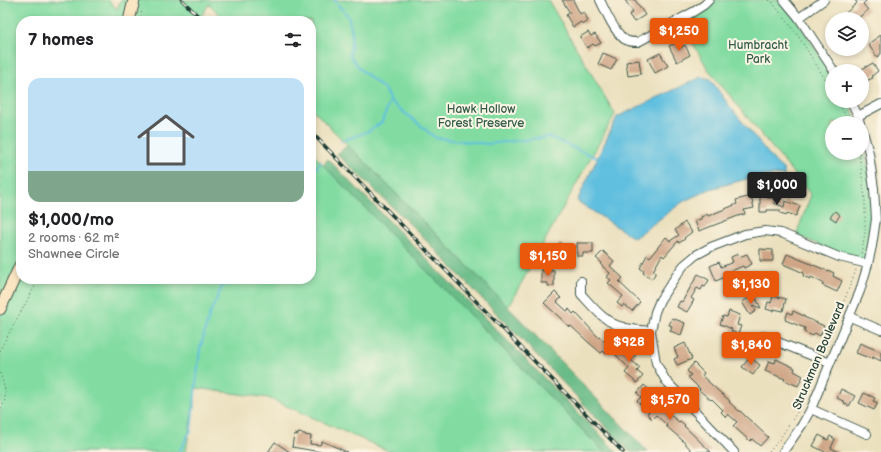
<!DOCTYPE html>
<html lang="en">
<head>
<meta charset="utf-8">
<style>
  body { margin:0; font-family:"Balsamiq Sans",sans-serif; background:#f2f2f2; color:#202124; height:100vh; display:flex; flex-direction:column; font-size:15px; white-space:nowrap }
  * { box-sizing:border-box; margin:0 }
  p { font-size:13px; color:#757577 }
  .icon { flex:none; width:22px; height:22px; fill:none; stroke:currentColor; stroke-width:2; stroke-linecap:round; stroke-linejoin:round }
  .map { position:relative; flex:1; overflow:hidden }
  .side { position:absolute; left:16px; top:16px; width:300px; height:268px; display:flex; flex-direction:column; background:#fff; border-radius:16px; box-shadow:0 2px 6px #0003 }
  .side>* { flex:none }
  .controls { position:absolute; left:825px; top:12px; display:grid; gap:8px }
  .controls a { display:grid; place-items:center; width:44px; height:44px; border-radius:50%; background:#fff; box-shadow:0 2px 6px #0003; font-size:20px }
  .price { position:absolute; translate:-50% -34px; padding:0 9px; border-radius:4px; background:#ea580c; color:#fff; font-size:13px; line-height:26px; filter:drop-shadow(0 1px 2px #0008) }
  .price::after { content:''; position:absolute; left:50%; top:24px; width:12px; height:9px; margin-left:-6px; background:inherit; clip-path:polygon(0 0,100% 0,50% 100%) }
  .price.current { background:#222; color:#fff }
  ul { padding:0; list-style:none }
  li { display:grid; align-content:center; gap:8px; height:212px; padding:0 12px }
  li span { display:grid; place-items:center; height:124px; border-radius:12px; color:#555 }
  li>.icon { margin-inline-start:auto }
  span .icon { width:72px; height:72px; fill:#fffc; stroke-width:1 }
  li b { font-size:17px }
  h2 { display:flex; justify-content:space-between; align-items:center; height:48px; padding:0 12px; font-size:17px }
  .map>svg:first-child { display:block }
  .green { fill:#82dca2; stroke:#508c6b }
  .forest { fill:#69bc88; stroke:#447c5e }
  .water { fill:#61bfdf; stroke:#407e8a }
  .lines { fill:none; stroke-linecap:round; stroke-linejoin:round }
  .stream { stroke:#61bfdf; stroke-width:2 }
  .building { fill:#cfa586 }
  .street-casing { stroke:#3e5549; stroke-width:10 }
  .secondary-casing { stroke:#3e5549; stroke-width:13 }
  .path { stroke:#3e5549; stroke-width:1; stroke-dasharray:1 3; stroke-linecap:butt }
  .street { stroke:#fff; stroke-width:8 }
  .secondary { stroke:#fbe6c4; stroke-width:11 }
  .rail-casing { stroke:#1f3d34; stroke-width:3.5 }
  .rail { stroke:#fcf5e5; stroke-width:2; stroke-dasharray:6; stroke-linecap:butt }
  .labels { text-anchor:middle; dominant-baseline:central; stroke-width:4; stroke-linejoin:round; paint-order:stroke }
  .park-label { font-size:12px; fill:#335d4a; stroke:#fcf5e5 }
  .street-label { font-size:12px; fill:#1f3d34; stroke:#fcf5e5 }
</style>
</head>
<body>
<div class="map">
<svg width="881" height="452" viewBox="0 0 881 452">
  <rect width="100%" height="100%" fill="#fcf5e5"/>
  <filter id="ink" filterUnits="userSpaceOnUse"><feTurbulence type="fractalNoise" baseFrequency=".025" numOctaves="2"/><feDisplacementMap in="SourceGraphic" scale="8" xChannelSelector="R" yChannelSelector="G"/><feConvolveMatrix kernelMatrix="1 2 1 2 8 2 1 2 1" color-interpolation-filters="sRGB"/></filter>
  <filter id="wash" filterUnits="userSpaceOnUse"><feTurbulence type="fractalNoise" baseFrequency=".012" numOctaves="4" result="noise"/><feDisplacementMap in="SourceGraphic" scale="16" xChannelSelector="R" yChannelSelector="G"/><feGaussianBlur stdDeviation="0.9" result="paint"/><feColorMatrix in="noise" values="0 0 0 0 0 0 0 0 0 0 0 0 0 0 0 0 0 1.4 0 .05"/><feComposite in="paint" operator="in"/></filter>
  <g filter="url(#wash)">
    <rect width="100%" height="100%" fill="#ebe0be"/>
    <g class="green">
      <path d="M0,0h108l9,9 4,-9h427l67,114 -107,193 -197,-199v-87h-85l-17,-17 -11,17h-177v258h290v-127l293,300h-213l-123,-54 -72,-10 -10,64h-186z"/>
      <path d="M712,0h68l16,19 36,55v27h16l10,22h-26v30h30v-12l8,34 3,43 -6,44 -25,-7 -46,-20 15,-40 -103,-126 -27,-46z"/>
    </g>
    <g class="forest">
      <path d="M348,145l160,162 140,145h-18l-214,-222 -79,-76z"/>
      <path d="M328,159l289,293h-13l-281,-287z"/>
    </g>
    <path class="water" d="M701,77l9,2 21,29 45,55 8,7v6l-10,-1 -20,2 -44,12 -26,12 -50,37 -57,-37 40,-84z"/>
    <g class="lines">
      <g class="stream">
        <path d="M334,0l14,16 4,16 -2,24 10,13 24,20 6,12 -8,21 -15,10 -26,9"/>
        <path d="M390,101l46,37 52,6 61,-7 48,21"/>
        <path d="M311,174l10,-12"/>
        <path d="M179,452l12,-22 9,-81 10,-36 12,-26 7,-8"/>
      </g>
    </g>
    <g id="blocks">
      <g class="building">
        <path d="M562,0h11l7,14 4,-2 4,9 -5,3 -2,-2 -8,5 -7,-12 4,-2z"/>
        <path d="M625,0h10l10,15 -11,7 -5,-7 4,-3z"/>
        <path d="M855,0h12l-4,4 5,6 -11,9h-18l18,-16z"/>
        <path d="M588,32l3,4 4,-2 6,9 -6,3 -2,-2 -6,4 -7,-11z"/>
        <path d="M881,35v19l-4,3 -9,-13z"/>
        <path d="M677,42l3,6 5,-3 5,10 -13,7 -8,-16z"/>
        <path d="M603,53l14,6 -6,11 -13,-6z"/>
        <path d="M660,53l8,13 -13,7 -7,-14z"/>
        <path d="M639,60l2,14 -13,2 -2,-14z"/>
        <path d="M873,63l5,8 -6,5 1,2 -7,3 -4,-6v-6z"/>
        <path d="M760,193h8v5h6v5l10,4 1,-6 15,5 -4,10 -9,-3v2l-7,-2v-3h-13v2h-7z"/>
        <path d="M751,196l3,12 -10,2 1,4 -7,2 -39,15 -4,-10 6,-2v-2l6,-3 1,2 29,-12 -1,-4z"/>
        <path d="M835,211l5,4 -4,6 -6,-4z"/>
        <path d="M685,222l7,10 -8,6 1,1 -6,4 -1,-2 -14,16 -2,-2 -9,16 3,1 -4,7 -9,-6 1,-2 -4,-3 7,-13 3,2 16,-20 4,4 9,-6 -4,-5z"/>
        <path d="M560,243l9,8 -7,8 3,3 -4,4 -12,-10z"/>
        <path d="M577,243h16v10h-10v3h-6z"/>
        <path d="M760,249l13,1v11h-13z"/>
        <path d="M603,251l11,10 -4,5 13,12 -4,4 21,20 -8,9 -8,-7 -2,3 -5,-4 6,-7 -15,-13 3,-3 -4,-3 3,-4 -9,-8 1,-2 -6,-5z"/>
        <path d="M738,254l1,3 8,-3 5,10 -8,4 -1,-2 -12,5 1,3 -16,7 -6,-15 9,-4 2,5 12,-5 -2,-5z"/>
        <path d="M787,254l41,17v-1l6,3 -1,3 9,5 -5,11 -15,-7 1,-2 -12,-6 -1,2 -7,-3 1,-3 -21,-9z"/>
        <path d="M541,270h13v16h-6v-3h-7z"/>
        <path d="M698,274l11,6 -4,7 -2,-1 -2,4 -4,-2 -6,10 3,2 -7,12 -10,-5 3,-6 2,1z"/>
        <path d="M555,292l6,6 -4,4 10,9 2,-2 4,5 2,-2 24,26v-1l13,10 -6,7 -3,-3 -2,2 -14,-12 -16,-15 -1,1 -26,-24z"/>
        <path d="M754,295l7,13 -9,-3 4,6 -6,4 -8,-13z"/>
        <path d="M773,296l13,3 -3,12 -9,-2 -1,2 -7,-2 2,-7 3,1z"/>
        <path d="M729,311l11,4 -3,10 4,1 -3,8 -7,-3 1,-2 -12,-5 3,-8 4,1z"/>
        <path d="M793,311l11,5v1l20,9 -4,10 -5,-3 -2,3 -9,-4 1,-4 -20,-8 3,-8 4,2z"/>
        <path d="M672,318l13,5 -4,12 -11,-4 2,-5 -3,-1z"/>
        <path d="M737,338l6,13 -10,4 -6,-13z"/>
        <path d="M685,343l7,16 -15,6 -3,-6 4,-2 -4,-9z"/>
        <path d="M860,343l21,9v9l-8,-4 -1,2 -16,-6z"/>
        <path d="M622,346l4,4 3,-3 7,8 -5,5 9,8 -3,3 6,5 -6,7 -12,-10 4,-5 -15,-15z"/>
        <path d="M750,357l10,8 -7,10 -11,-8z"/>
        <path d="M776,359l19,9 -1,3 9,5 -5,10 -14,-6 1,-1 -20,-8 4,-10 6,2z"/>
        <path d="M694,363l10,10 -2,3 21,19 7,6 -1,1 11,10v-1l28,26 -8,9 -8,-7 -2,2 -17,-15 4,-4 -9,-8 -2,3 -5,-5 2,-2 -11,-11 -1,1 -12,-10 1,-1 -12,-12 3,-2 -4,-4z"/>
        <path d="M644,385l11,10 -3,3 12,11 2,-2 5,5 -2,2 10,8 1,-1 5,4 -1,1 27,26h-18l-12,-13 -15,-13 1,-1 -11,-10 -4,4 -5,-5 2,-2 -12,-11 4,-4 -4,-4z"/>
        <path d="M841,389l14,7 -6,10 -5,-3 1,-1 -8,-4z"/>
        <path d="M864,393l11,5 -2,3 5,2 -4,7 -15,-7z"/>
        <path d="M298,433l7,1v1l6,1 -1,8 10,1 2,-4 25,11h-26l-29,-5 2,-13 4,1z"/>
        <path d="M819,435l9,5 2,-4 5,3 -4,9 8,4h-14l-12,-6z"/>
        <path d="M275,442l15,10h-22z"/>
      </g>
    </g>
  </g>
  <g filter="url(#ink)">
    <use href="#blocks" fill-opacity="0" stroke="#3e5549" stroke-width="1"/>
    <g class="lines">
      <g class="street-casing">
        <g id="street">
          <path d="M600,0c5,10 16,36 26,40 3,2 8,2 12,2l55,-30 11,-7 5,-5"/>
          <path d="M784,0l15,18 35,53"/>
          <path d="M799,18l25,-18"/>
          <path d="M851,101l7,15 2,7"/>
          <path d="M858,116l23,-12"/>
          <path d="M581,281v13c12,13 24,29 42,33 9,3 19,3 28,4"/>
          <path d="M850,317l31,13"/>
          <path d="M763,336l67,27"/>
          <path d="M811,409l56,25"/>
          <path d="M734,452l-61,-64 -7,-7 -10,-18 -5,-32 4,-19 5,-12 18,-27 6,-8 12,-10 15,-8 34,-13 20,-3 16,2 58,24 29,7"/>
          <path d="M783,452l19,-27 9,-16 49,-118 8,-27 4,-18 4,-27 -2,-30 -5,-36 -7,-25"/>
        </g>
      </g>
      <g class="secondary-casing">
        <g id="secondary">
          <path d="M129,21l5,-21"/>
          <path d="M0,309l21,-45"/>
        </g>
      </g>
      <g class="path">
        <path d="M769,0l3,2 25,32 35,56"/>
        <path d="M140,21l2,-12"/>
        <path d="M838,101l11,22"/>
        <path d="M859,153l6,46v34l-4,22"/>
        <path d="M0,351l3,-7 36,-65"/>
        <path d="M824,353l32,-83"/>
        <path d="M0,373l5,16v11l-5,10"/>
        <path d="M769,452l10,-12 21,-32 18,-41"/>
      </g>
      <use href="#street" class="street"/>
      <use href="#secondary" class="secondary"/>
      <g class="rail-casing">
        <g id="rail">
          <path d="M182,0l21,21"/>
          <path d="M311,132l312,320"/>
        </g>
      </g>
      <use href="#rail" class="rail"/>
    </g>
  </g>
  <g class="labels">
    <g class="park-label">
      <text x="758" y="45">Humbracht<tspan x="758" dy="14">Park</tspan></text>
      <text x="481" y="109">Hawk Hollow<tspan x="481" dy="14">Forest Preserve</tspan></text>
    </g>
    <g class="street-label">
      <text transform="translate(819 356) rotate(-67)">Struckman Boulevard</text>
    </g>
  </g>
</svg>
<div class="controls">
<a><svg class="icon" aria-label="layers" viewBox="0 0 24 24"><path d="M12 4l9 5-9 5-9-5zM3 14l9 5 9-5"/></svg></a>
<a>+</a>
<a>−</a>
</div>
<b class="price" style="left:679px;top:52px">$1,250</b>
<b class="price current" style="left:777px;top:206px">$1,000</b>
<b class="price" style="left:548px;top:277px">$1,150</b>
<b class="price" style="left:751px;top:305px">$1,130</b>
<b class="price" style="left:629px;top:363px">$928</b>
<b class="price" style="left:751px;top:366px">$1,840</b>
<b class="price" style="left:670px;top:421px">$1,570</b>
<section class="side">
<h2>7 homes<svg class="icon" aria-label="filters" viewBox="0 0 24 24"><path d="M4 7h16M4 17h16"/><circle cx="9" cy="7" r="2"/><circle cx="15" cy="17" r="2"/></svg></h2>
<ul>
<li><span style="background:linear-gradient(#bfe0f5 75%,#7fa58c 0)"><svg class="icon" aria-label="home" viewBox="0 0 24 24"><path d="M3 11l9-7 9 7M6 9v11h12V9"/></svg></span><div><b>$1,000/mo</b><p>2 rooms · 62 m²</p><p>Shawnee Circle</p></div></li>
</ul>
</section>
</div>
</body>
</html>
